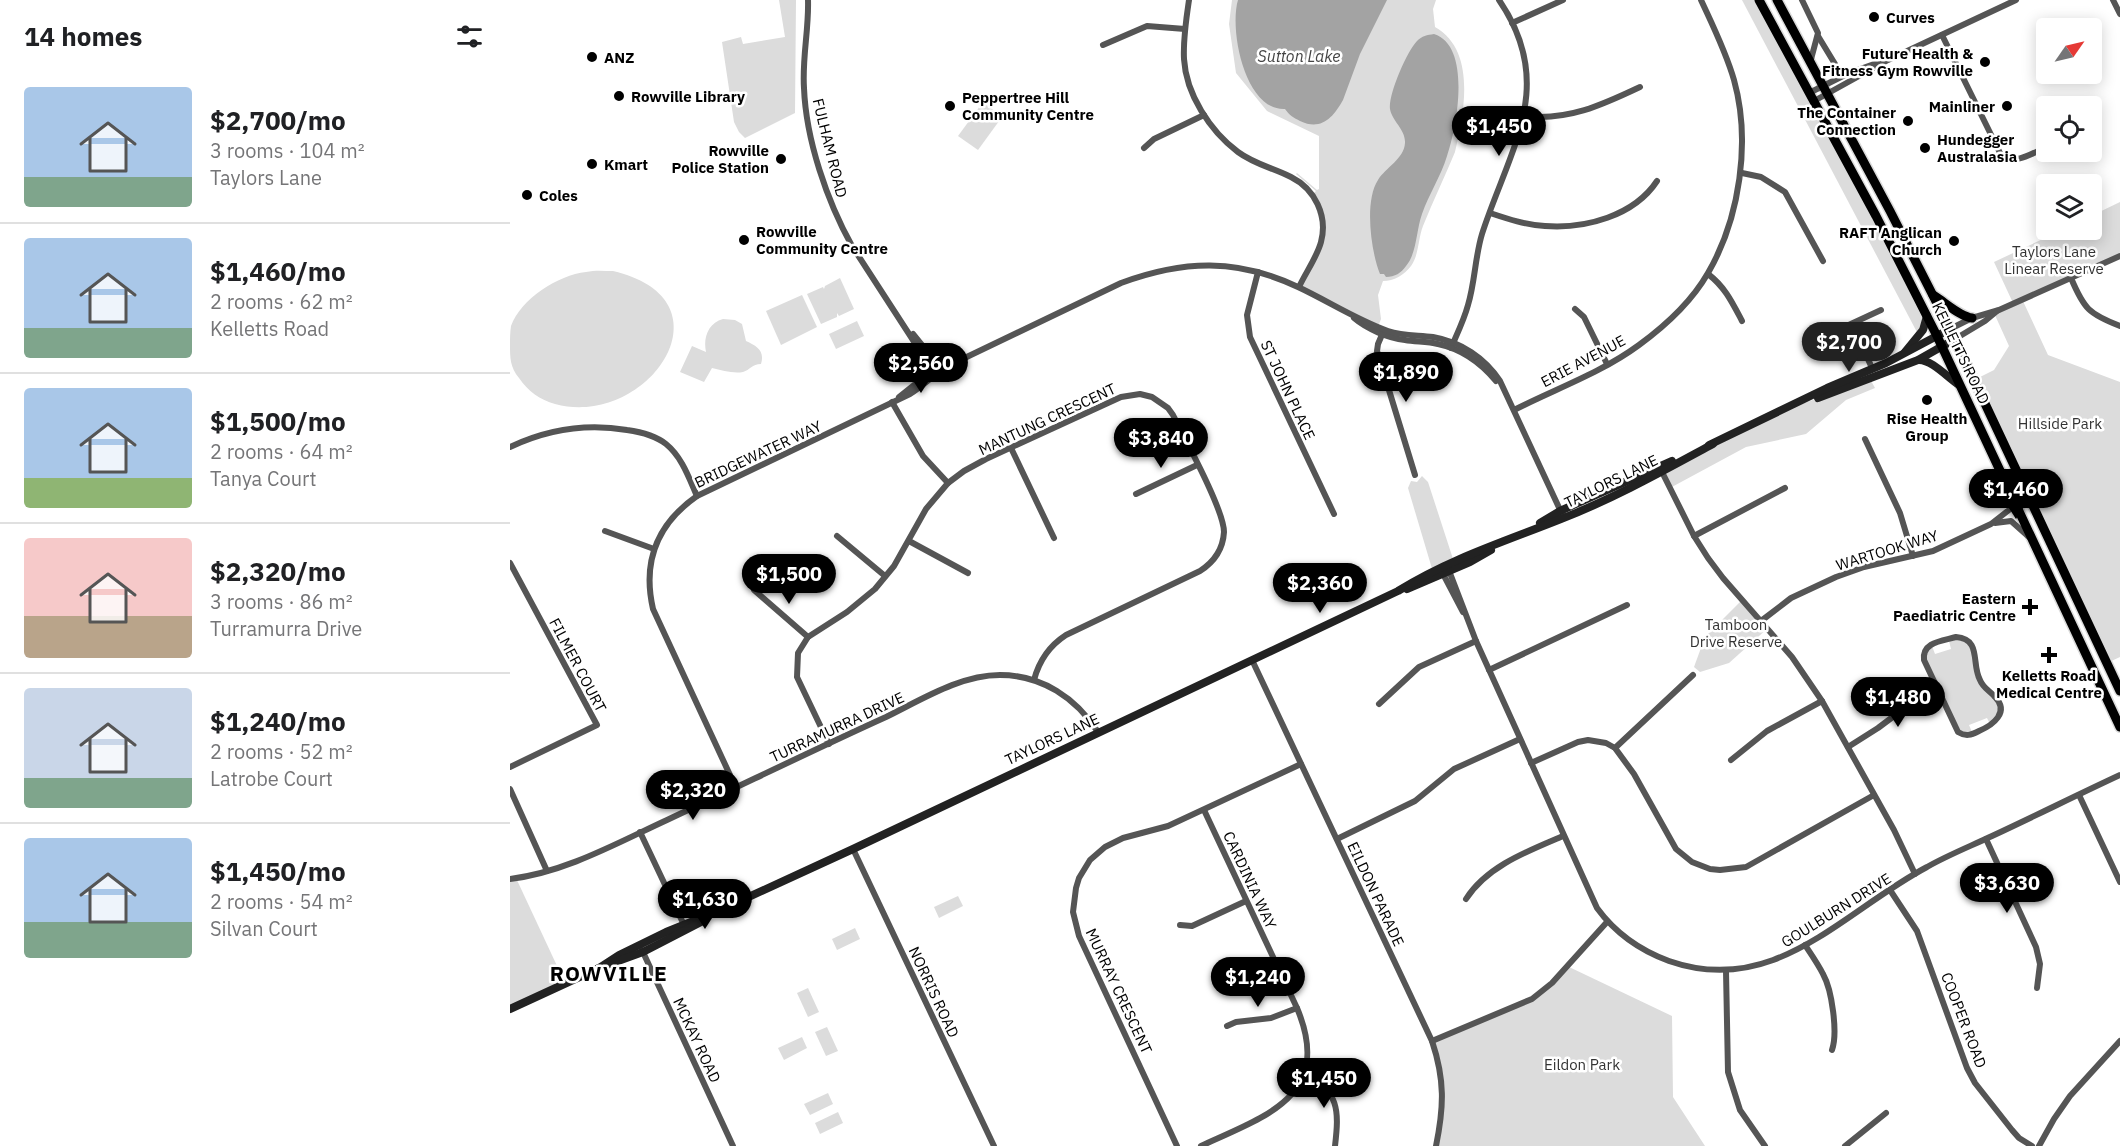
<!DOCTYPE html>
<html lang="en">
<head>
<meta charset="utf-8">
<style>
  body { margin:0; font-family:"IBM Plex Sans",sans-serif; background:#f2f2f2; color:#202124; height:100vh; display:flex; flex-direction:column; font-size:22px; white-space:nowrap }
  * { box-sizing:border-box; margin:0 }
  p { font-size:20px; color:#757577 }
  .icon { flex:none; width:33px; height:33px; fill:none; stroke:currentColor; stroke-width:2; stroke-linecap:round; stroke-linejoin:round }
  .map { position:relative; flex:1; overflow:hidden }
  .side { display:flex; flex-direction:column; background:#fff; width:510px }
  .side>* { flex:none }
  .needle { width:39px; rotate:56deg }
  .controls { position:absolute; left:1526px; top:18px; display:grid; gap:12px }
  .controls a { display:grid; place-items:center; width:66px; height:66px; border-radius:6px; background:#fff; box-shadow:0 3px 15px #0003; font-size:30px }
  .price { position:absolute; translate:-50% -51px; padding:0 14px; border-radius:21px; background:#000; color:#fff; font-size:20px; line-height:39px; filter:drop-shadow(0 2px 3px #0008) }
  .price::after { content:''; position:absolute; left:50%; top:36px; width:18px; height:14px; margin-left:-9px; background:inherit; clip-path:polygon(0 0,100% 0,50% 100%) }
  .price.current { background:#222; color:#fff }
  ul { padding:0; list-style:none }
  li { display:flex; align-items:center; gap:18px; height:150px; padding:0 24px }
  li+li { border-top:2px solid #e0e0e0 }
  li span { display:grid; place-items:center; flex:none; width:168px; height:120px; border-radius:6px; color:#555 }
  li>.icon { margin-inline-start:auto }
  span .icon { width:72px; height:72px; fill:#fffc; stroke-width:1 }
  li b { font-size:26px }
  h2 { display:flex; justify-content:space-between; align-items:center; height:72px; padding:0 24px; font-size:26px }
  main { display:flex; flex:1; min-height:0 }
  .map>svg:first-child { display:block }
  .green { fill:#dcdcdc }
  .water { fill:#a3a3a3 }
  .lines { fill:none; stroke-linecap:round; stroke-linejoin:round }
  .primary-casing { stroke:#dbdbdb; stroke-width:12 }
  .street { stroke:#555; stroke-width:6 }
  .secondary { stroke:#222; stroke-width:8 }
  .primary { stroke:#000; stroke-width:9 }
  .poi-dot { fill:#000; stroke:#fff; stroke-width:2 }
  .labels { text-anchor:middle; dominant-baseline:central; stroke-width:5; stroke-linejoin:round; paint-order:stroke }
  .poi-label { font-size:15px; font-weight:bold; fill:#000; stroke:#fff; text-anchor:start }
  .street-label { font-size:15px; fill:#000; stroke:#fff }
  .park-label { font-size:15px; fill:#333; stroke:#fff }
  .water-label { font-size:16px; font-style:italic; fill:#444; stroke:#fff }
  .district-label { font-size:21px; font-weight:bold; letter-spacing:1.5px; fill:#000; stroke:#fff }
</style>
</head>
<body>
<main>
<section class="side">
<h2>14 homes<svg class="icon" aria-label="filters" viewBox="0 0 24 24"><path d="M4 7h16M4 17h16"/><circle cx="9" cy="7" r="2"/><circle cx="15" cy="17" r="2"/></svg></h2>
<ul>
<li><span style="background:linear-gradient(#a9c7e8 75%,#7fa58c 0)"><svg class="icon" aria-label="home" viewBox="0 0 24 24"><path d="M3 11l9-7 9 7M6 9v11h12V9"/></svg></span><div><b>$2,700/mo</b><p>3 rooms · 104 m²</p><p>Taylors Lane</p></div></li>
<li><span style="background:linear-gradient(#a9c7e8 75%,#7fa58c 0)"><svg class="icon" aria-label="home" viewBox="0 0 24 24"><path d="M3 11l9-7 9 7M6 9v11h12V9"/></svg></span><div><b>$1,460/mo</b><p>2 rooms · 62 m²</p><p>Kelletts Road</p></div></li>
<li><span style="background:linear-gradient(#a9c7e8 75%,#8fb573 0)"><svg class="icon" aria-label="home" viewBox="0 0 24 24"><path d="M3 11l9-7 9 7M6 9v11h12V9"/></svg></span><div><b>$1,500/mo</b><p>2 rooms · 64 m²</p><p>Tanya Court</p></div></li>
<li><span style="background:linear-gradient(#f6c9c9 65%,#b9a48a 0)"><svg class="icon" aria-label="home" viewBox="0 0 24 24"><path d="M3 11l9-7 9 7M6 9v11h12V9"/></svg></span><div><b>$2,320/mo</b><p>3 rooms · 86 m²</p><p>Turramurra Drive</p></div></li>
<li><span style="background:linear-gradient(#c9d6e8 75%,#7fa58c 0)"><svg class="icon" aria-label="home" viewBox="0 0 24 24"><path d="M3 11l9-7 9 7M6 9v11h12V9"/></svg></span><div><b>$1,240/mo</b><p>2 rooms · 52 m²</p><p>Latrobe Court</p></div></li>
<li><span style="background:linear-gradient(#a9c7e8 70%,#7fa58c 0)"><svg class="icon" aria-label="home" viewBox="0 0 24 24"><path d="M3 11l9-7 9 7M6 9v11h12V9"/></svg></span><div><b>$1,450/mo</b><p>2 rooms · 54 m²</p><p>Silvan Court</p></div></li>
</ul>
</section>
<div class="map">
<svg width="1610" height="1146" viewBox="0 0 1610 1146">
  <rect width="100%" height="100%" fill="#fff"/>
  <g class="green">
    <path d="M269,0h17l-1,113 -50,25 -6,-6 -5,-10 -12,-80 19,-5 2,7 42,-7z"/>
    <path d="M722,0h204l-3,9 2,18c42,24 29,86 20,125 -10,24 -22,49 -32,74 -5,13 -4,29 -12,40 -7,9 -17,15 -28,15l-5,14 3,24 -3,8 -79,-40 17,-34 6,-25 -10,-33 4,-4 -20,-17 1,-1 20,17 2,-1v-53l-52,-25 -31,-38 -7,-49z"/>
    <path d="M1232,0h17l168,316 -8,20z"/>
    <path d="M473,102l19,15 -24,33 -20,-14z"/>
    <path d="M1610,202v54l-98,43 26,56 72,27v275l-13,6 -133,-283 20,-10 15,-24 -15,-33 19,-10 -19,-41 68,-32h29v-14z"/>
    <path d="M103,271c124,29 35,158 -58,133 -15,-4 -27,-13 -36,-26 -9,-11 -9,-20 -9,-34 0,-5 0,-12 1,-18 10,-27 47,-51 75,-54 9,-2 18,-1 27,-1z"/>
    <path d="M330,278l14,31 -15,7 -2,-3v4l-16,7 -14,-30 16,-7 1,2 1,-3z"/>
    <path d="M292,295l15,32 -36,18 -15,-34z"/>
    <path d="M213,319l12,1 7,4 4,17c11,5 19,10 15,23 -9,0 -11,6 -18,8 -10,2 -21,-2 -31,-4l-8,14 -24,-10 12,-26 14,6c-3,-14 2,-29 17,-33z"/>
    <path d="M347,321l7,15 -28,13 -7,-15z"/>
    <path d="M1360,379l5,9 -29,12 -40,34 -60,13 -76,41 -8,-17 126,-62z"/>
    <path d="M912,476l6,6 26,80 -21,10 -25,-84 3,-7 6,1z"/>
    <path d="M1232,600l26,28 -39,35 -29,9 -6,-5 11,-30z"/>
    <path d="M1446,640c22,2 14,23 20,37 4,12 20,18 22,30 1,8 -4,12 -8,17l-3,-6 -18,7 3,7 -7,1 -5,-3 -35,-73 7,-11 3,8 16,-5 -2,-8z"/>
    <path d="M6,878l49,105 -55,26v-130z"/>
    <path d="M448,896l5,10 -24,12 -5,-11z"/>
    <path d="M345,928l5,11 -23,11 -5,-11z"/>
    <path d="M1057,966l105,50 1,81 32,49h-269l7,-40 -11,-65 100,-42z"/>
    <path d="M298,988l11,24 -11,5 -11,-24z"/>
    <path d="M317,1027l11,24 -12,5 -11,-24z"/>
    <path d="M292,1037l5,11 -23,12 -6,-12z"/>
    <path d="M318,1093l5,11 -23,11 -6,-11z"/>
    <path d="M328,1112l5,11 -23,11 -5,-11z"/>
  </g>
  <g class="water">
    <path d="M728,0h149l-27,54 -17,46c-10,18 -22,31 -43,21 -6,-3 -11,-6 -15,-12 -40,2 -56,-79 -47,-109z"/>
    <path d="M924,34c38,12 23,93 13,122 -6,20 -18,38 -25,58 -6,17 -5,39 -16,52 -5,7 -11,11 -20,11l-2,-3h-4c-9,-22 -16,-73 -2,-94 8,-13 26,-21 27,-37 1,-13 -13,-22 -15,-34 -2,-14 17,-58 27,-68 5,-5 10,-6 17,-7z"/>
  </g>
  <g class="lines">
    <g class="primary-casing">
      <g id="primary">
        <path d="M1249,0l117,216 61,120 183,391"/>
        <path d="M1267,0l113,211 60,118 170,362"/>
        <path d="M1423,295c12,7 26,21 39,23"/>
      </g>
    </g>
    <g class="street">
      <path d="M298,0c1,29 -6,58 -4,88 2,52 23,113 48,158l83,128"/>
      <path d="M679,0c-3,20 -6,39 -5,59 2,35 26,72 54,93 16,12 35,16 53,25 24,12 37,39 30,65 -4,15 -15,30 -22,45"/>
      <path d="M1292,0l16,33 -8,30"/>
      <path d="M1603,0l7,14"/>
      <path d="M1002,23l51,-23"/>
      <path d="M1432,35l59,120c15,10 30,-1 45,-8"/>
      <path d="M1308,36l17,28"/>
      <path d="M593,45l44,-19 38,3"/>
      <path d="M1299,93l40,-20 28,-10"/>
      <path d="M1304,101l74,-41 128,-60"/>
      <path d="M1014,116c44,5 78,-11 116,-29"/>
      <path d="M634,148l10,-9 50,-24"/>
      <path d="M1232,173l19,4 24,15 38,69"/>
      <path d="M980,213c18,6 36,12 55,13 40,3 89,-10 112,-45"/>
      <path d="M748,272l-11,43 3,22 84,177"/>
      <path d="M1198,274c17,13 24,28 34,47"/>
      <path d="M1561,278c13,31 18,36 49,48"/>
      <path d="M1065,309l9,8 23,47"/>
      <path d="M844,318c13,11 34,20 51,22 11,2 22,1 33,4 24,5 43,19 58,37"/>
      <path d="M1342,324l20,44"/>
      <path d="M1440,329l22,-11 27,-8 121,-54"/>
      <path d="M874,330l-6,14 -1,7 38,124"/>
      <path d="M403,334l29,36"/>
      <path d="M1315,336l56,-26"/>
      <path d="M1445,339l30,-18 12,-10"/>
      <path d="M941,348c6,-14 13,-28 17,-43 7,-23 7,-48 14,-71 27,-84 76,-148 17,-234"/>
      <path d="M389,397l25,-20 11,-3"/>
      <path d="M382,402l31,54 25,27"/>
      <path d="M1004,410c41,-21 87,-37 125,-65 26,-19 53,-44 69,-72 32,-55 43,-132 26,-193 -8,-28 -21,-54 -33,-80"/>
      <path d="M1355,439l35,74 13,43"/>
      <path d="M0,447c38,-18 76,-24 117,-17 14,2 29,6 39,14 16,13 23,34 31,52"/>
      <path d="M501,448l43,90"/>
      <path d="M1151,470l33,66 14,22 15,20 69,79 30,44 72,129 21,44"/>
      <path d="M626,494l61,-29"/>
      <path d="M1485,523l16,-2 18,16"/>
      <path d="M95,531l49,18"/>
      <path d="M327,536l48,40"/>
      <path d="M1184,536l91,-48"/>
      <path d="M399,541l59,32"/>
      <path d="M0,563l87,162 -87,42"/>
      <path d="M938,568l28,73 121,267c19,26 42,42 72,53 106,37 173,-49 258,-94 21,-12 44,-21 65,-31 43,-20 85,-41 128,-61"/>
      <path d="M931,570l22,42"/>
      <path d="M244,590l54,47"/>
      <path d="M1251,621l30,-23 45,-21 28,-10 69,-16 58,-27 18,-14 4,-11"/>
      <path d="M1446,637c26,2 15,27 24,43 3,8 10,11 15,17 15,15 -2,28 -16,34 -8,4 -13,6 -21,1l-34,-72c-2,-18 18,-19 32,-23z"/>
      <path d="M742,660l180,381c13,39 12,66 4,105"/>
      <path d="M979,670l138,-65"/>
      <path d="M869,704l40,-37 57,-26"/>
      <path d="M319,744l-32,-67 1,-24 10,-16 39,-25 28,-23 19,-23 32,-57 22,-26 16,-12 22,-12 135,-62 19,-3 12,3 16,11 5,7c12,24 51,95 51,117 -1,17 -10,30 -24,39l-134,64c-17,11 -27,26 -32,45"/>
      <path d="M1338,747l30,-19 24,-18 37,-17"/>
      <path d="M1105,748l78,-73"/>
      <path d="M1221,760l36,-29 55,-30"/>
      <path d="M1021,763l47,-21 10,-2 18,3 9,5 19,26 42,75 16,13 18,7 10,1 26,-3 128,-72"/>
      <path d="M226,788l-83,-179c-11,-48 4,-85 44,-113l213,-102c14,-9 25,-21 40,-29l171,-82c62,-23 116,-25 177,4 30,14 59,33 90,44 15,5 30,4 45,6 28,5 52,21 67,44l62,133"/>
      <path d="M0,789l37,82"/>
      <path d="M1569,795l41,87"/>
      <path d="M130,832l45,95"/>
      <path d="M827,839l78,-38 39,-32 66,-30"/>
      <path d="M1476,839l50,108 4,17 -3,24"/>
      <path d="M343,849l141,297"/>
      <path d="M0,879c56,-7 107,-36 157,-59 73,-34 146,-70 219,-103 35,-17 74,-42 114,-42 42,0 76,23 98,57"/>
      <path d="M1380,890l27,41 50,137 8,15 37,47 7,8 13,8"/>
      <path d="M956,899c21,-33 62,-48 97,-63"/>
      <path d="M670,925l12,1 54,-25"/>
      <path d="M1295,945c6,9 13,19 18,29 9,16 15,59 9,76"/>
      <path d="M132,950l91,196"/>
      <path d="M1216,971l2,101 12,38 25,36"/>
      <path d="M717,1026l9,-4 35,-4 26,-10"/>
      <path d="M922,1041l100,-42 20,-16 55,-61"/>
      <path d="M793,1076c37,13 36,36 32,70"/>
      <path d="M667,1146l-98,-210 -6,-24 3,-24 3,-10 11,-18 15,-13 18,-9 45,-12 133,-62"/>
      <path d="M691,1146c65,-30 133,-50 96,-138l-93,-198"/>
      <path d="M1335,1146l41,-33"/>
      <path d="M1529,1146l15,-27 16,-23 50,-55"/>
    </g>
    <g class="secondary">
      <path d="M1395,352l18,-22 4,-14"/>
      <path d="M1409,360c13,0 28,17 40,25"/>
      <path d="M1308,398l100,-38 37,-21"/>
      <path d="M1199,445l118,-57 59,-25 64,-34"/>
      <path d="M1030,523l20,-12 112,-50"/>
      <path d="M897,589l63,-27 21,-12"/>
      <path d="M89,968l20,-13 47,-23 52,-21 135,-62 545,-258c51,-32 108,-50 163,-72 52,-20 102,-48 152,-75"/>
      <path d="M0,1009l89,-41 44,-16 60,-31"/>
    </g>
    <use href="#primary" class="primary"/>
  </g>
  <g class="poi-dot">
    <circle cx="1364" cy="17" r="6"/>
    <circle cx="82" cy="57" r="6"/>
    <circle cx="1475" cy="62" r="6"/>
    <circle cx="109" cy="96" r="6"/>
    <circle cx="440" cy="106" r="6"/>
    <circle cx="1497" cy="106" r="6"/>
    <circle cx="1398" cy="121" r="6"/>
    <circle cx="1415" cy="148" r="6"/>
    <circle cx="271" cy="159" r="6"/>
    <circle cx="82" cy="164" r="6"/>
    <circle cx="17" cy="195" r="6"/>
    <circle cx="234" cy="240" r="6"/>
    <circle cx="1444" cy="241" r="6"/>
    <circle cx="1417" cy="400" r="6"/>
    <path d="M1517 598h6v6h6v6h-6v6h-6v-6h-6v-6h6z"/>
    <path d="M1536 646h6v6h6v6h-6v6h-6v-6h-6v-6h6z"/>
  </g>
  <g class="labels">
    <g class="poi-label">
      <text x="1376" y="17">Curves</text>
      <text x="1463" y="53" text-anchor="end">Future Health &amp;<tspan x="1463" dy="17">Fitness Gym Rowville</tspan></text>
      <text x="94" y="57">ANZ</text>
      <text x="121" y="96">Rowville Library</text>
      <text x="452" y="97">Peppertree Hill<tspan x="452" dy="17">Community Centre</tspan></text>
      <text x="1485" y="106" text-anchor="end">Mainliner</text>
      <text x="1386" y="112" text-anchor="end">The Container<tspan x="1386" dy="17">Connection</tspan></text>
      <text x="1427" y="139">Hundegger<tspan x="1427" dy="17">Australasia</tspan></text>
      <text x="259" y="150" text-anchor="end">Rowville<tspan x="259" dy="17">Police Station</tspan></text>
      <text x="94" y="164">Kmart</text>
      <text x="29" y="195">Coles</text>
      <text x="246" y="231">Rowville<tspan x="246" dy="17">Community Centre</tspan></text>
      <text x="1432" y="232" text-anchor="end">RAFT Anglican<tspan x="1432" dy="17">Church</tspan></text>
      <text x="1417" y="418" text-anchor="middle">Rise Health<tspan x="1417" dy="17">Group</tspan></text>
      <text x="1506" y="598" text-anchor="end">Eastern<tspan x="1506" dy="17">Paediatric Centre</tspan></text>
      <text x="1539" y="675" text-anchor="middle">Kelletts Road<tspan x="1539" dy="17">Medical Centre</tspan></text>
    </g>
    <g class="street-label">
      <text transform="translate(320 148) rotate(76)">FULHAM ROAD</text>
      <text transform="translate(1451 353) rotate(64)">KELLETTS ROAD</text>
      <text transform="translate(1073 361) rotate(-28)">ERIE AVENUE</text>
      <text transform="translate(778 390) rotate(65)">ST JOHN PLACE</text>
      <text transform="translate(537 419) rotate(-25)">MANTUNG CRESCENT</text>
      <text transform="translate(248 454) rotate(-25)">BRIDGEWATER WAY</text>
      <text transform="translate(1101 481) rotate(-26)">TAYLORS LANE</text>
      <text transform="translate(1377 550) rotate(-17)">WARTOOK WAY</text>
      <text transform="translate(68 665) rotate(62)">FILMER COURT</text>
      <text transform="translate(327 727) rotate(-25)">TURRAMURRA DRIVE</text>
      <text transform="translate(542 739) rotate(-25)">TAYLORS LANE</text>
      <text transform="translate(740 880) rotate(65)">CARDINIA WAY</text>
      <text transform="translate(866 894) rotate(65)">EILDON PARADE</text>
      <text transform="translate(1326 910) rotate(-32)">GOULBURN DRIVE</text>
      <text transform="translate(609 991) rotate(65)">MURRAY CRESCENT</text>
      <text transform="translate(424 992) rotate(65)">NORRIS ROAD</text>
      <text transform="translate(1454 1020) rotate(69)">COOPER ROAD</text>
      <text transform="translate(187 1040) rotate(65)">MCKAY ROAD</text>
    </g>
    <g class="park-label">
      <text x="1544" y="251">Taylors Lane<tspan x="1544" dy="17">Linear Reserve</tspan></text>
      <text x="1550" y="423">Hillside Park</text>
      <text x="1226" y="624">Tamboon<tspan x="1226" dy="17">Drive Reserve</tspan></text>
      <text x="1072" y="1064">Eildon Park</text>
    </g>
    <g class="water-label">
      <text x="789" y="56">Sutton Lake</text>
    </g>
    <g class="district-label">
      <text x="99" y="973">ROWVILLE</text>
    </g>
  </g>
</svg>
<div class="controls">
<a><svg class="needle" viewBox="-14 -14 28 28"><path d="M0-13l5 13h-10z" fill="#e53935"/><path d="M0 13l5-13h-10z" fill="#757577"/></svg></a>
<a><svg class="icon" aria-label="locate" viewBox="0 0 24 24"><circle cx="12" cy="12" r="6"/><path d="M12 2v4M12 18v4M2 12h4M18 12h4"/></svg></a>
<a><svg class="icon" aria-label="layers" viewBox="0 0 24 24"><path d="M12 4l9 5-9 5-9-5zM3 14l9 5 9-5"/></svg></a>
</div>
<b class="price" style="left:989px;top:157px">$1,450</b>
<b class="price current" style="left:1339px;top:373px">$2,700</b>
<b class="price" style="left:411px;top:394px">$2,560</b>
<b class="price" style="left:896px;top:403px">$1,890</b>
<b class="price" style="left:651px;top:469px">$3,840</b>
<b class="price" style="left:1506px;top:520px">$1,460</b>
<b class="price" style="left:279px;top:605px">$1,500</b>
<b class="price" style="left:810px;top:614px">$2,360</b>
<b class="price" style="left:1388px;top:728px">$1,480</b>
<b class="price" style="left:183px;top:821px">$2,320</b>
<b class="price" style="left:1497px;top:914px">$3,630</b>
<b class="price" style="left:195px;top:930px">$1,630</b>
<b class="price" style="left:748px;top:1008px">$1,240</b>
<b class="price" style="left:814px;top:1109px">$1,450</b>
</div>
</main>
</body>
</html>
